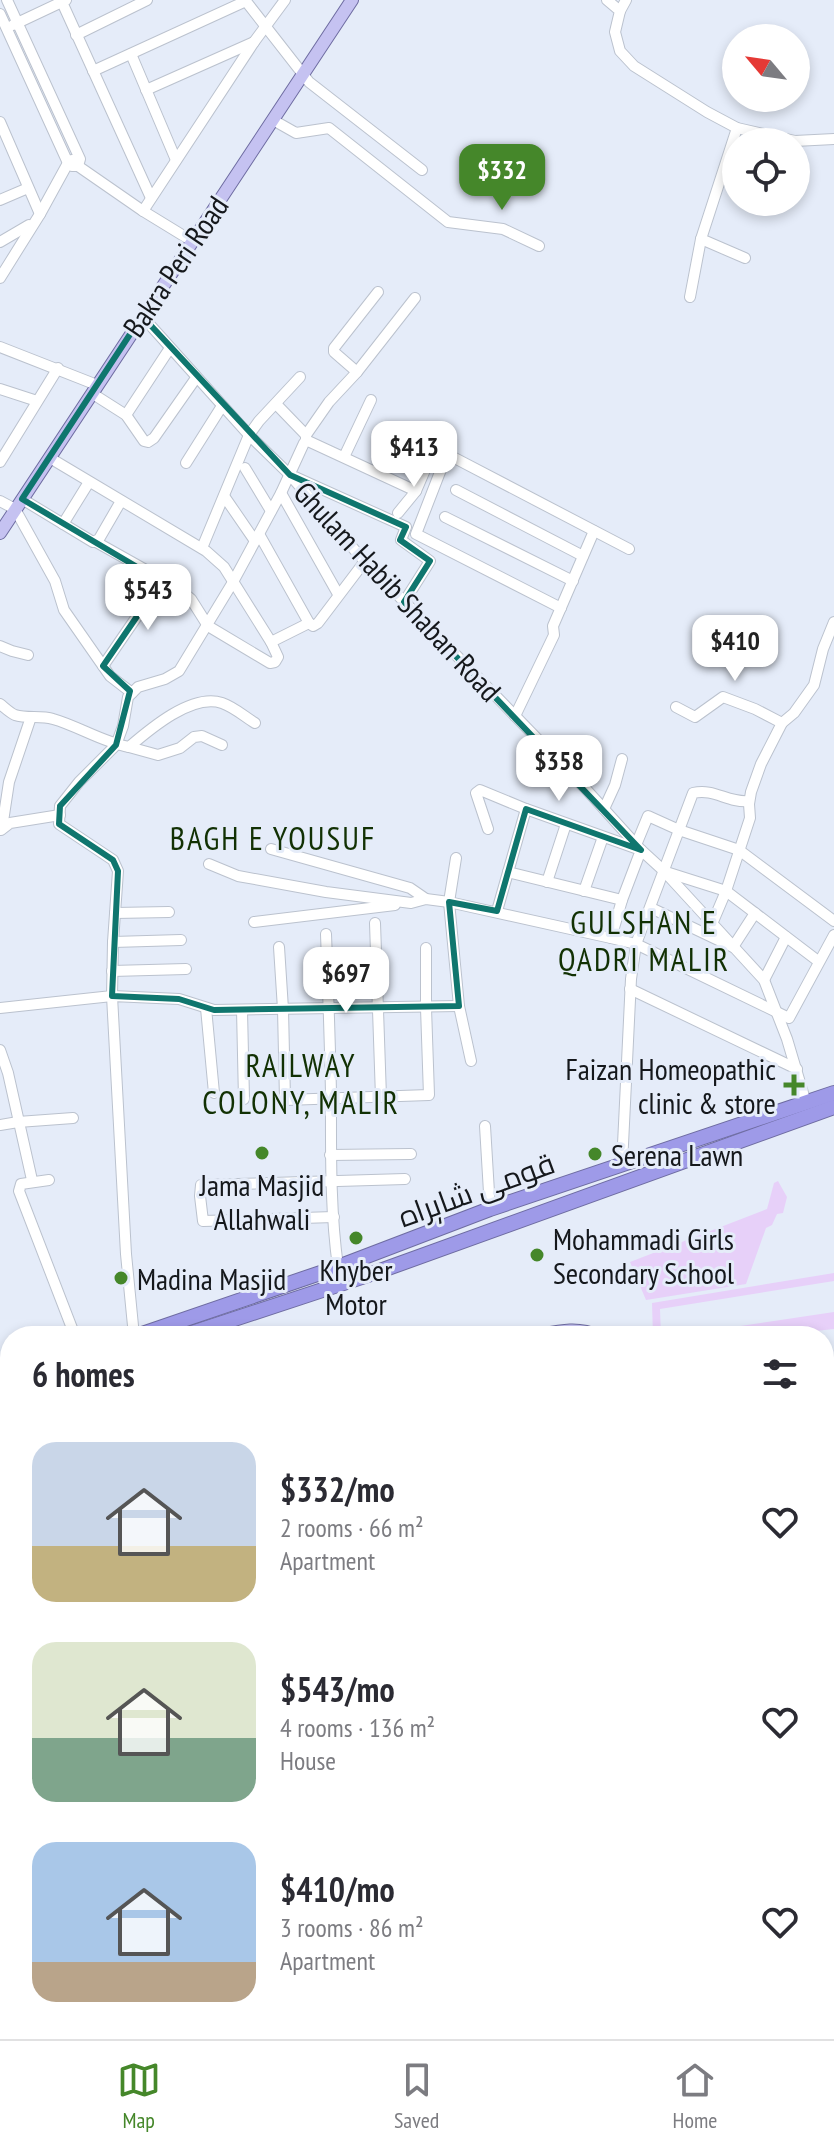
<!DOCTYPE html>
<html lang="en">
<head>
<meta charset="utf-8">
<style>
  body { margin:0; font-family:"PT Sans Narrow",Cairo,sans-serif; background:#f2f2f3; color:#2b2b33; height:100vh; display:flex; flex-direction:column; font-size:30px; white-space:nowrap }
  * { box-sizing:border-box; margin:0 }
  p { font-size:26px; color:#7c7c81 }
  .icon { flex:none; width:44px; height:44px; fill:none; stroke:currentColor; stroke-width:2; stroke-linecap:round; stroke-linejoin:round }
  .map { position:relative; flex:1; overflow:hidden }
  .drawer { position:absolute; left:0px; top:1326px; width:834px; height:714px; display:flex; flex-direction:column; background:#fff; border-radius:32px 32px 0 0; box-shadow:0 4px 12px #0003 }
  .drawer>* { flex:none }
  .needle { width:52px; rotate:299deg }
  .fabs { position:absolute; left:722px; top:24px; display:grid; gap:16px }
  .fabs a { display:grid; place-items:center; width:88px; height:88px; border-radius:50%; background:#fff; box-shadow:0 4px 12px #0003; font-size:40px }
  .price { position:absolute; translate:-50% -68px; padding:0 18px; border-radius:16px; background:#fff; color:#222; font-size:26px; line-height:52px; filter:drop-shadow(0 2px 4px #0008) }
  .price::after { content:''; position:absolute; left:50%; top:48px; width:24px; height:18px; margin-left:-12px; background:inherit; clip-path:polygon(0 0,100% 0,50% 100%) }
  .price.active { background:#45872a; color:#fff }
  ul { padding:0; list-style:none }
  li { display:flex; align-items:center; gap:24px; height:200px; padding:0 32px }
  li span { display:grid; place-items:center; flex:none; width:224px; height:160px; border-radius:24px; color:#555 }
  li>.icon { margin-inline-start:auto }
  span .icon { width:96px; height:96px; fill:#fffc; stroke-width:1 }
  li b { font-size:34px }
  h2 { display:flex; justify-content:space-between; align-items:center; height:96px; padding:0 32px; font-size:34px }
  .dock { display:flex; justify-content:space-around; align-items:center; height:112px; border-top:2px solid #e1e1e2; background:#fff; font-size:22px; color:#7c7c81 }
  .dock a { display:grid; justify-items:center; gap:4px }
  .dock .active { color:#45872a }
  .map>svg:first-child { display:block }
  .green { fill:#e7d0f9 }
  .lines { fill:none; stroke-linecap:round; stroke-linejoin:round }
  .minor-casing { stroke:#bbc2ce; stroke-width:12 }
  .major-casing { stroke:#6e6ca1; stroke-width:14 }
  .highway-casing { stroke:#6e6ca1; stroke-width:16 }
  .minor { stroke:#fff; stroke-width:10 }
  .major { stroke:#c5c2f1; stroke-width:12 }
  .highway { stroke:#9e9ae8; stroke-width:14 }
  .rail { stroke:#7f848d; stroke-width:2; stroke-dasharray:4 8; stroke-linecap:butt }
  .marked { fill:none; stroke:#0f766e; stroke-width:6; stroke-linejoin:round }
  .poi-dot { fill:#45872a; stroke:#e5ecf9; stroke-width:3 }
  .labels { text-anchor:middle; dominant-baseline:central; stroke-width:6; stroke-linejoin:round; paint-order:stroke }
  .street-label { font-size:30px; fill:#15181c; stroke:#e5ecf9 }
  .poi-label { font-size:30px; fill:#15181c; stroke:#e5ecf9; text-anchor:start }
  .neighbourhood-label { font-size:32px; letter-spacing:2px; fill:#123104; stroke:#e5ecf9 }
</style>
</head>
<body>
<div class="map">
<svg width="834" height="2039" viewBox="0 0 834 2039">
  <rect width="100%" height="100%" fill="#e5ecf9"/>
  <g class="green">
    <path d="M778,1181l9,16 -4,16 -6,1 -5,11 -6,3 -20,56 -100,16 -16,-38 137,-53 7,-26z"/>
    <path d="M834,1273v8l-174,28 1,27h-8l-1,-33z"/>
    <path d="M834,1312v17l-65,7h-96z"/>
  </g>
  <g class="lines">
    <g class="minor-casing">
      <g id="minor">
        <path d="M7,0l73,159 -2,7"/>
        <path d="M61,0l90,198"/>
        <path d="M245,0l64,82 113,88"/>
        <path d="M607,0l13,11 -5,21 5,19 14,15 73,46 30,16 58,13 39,-2"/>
        <path d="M620,11l6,-11"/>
        <path d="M0,14l68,149 4,3h6l65,45 49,30"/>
        <path d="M13,25l53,-25"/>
        <path d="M76,35l71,-35"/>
        <path d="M131,54l45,106"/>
        <path d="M93,71l153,-70"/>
        <path d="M146,90l108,-48"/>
        <path d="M273,120l23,13 33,-5 119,94 55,7 36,17"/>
        <path d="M0,122l40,92"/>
        <path d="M0,200l28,-12"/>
        <path d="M143,211l111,-169 31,-42"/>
        <path d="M701,239l44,19"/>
        <path d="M0,242l29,-17"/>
        <path d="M0,278l40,-64 28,-51 4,-3"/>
        <path d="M690,297l11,-58 36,-111"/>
        <path d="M142,316l107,119 41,40 69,80 225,232 57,63 23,21 100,109 23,59 19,64"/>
        <path d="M0,347l97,38"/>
        <path d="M357,372l-23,-20v-4l44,-56"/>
        <path d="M0,389l37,12"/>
        <path d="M93,394l33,21 18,26 4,1 6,-4 42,-60"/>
        <path d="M276,404l30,31v4"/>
        <path d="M126,415l44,-67"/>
        <path d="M306,435l23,-33 28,-30 58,-74"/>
        <path d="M344,457l27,-57"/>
        <path d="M50,458l156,93 18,16 47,75 7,15 -3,5 -5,1 -62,-37 -17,-27 -13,-11 -82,-46"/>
        <path d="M0,462l58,-94"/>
        <path d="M186,463l36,-57"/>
        <path d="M245,468l26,43"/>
        <path d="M295,477l111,50 -5,13 29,21 -26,41"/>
        <path d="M456,490l127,66"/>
        <path d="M281,493l57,101"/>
        <path d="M224,496l31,45"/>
        <path d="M22,499l71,43 6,-3 22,-38"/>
        <path d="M0,501l15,8 40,72 9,29 46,66 22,17"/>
        <path d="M398,513l18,-22 15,-35"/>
        <path d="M445,517l128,64"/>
        <path d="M63,524l26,-42"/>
        <path d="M259,534l50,89"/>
        <path d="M202,548l47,-113 10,-14 41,-44"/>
        <path d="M561,608l-145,-74 31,-80 182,95"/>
        <path d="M271,642l38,-19 4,3 5,-3 47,-62"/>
        <path d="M0,646l12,5 16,4"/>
        <path d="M103,666l37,-54 14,-35"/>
        <path d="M0,704c4,3 10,9 15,11 12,4 26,0 38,4 25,7 49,23 76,28 21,-18 63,-54 93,-44 12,4 23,14 33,20"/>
        <path d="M676,707l19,10 28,-20 32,12 27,14"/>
        <path d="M515,716l39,-81 -1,-9 41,-95"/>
        <path d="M129,747l29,8 22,-7 14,-11 8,-1 20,9"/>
        <path d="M604,809l11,-24 7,-26"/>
        <path d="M2,828l7,-46 22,-65"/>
        <path d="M488,829l-12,-36 4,-3 46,19 115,41 -19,50 -11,38"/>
        <path d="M1,830l9,-7 50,-8"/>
        <path d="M636,845l12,-29 31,14 60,20 95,71"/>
        <path d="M271,849l139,39 16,11"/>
        <path d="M456,858l-7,44 10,104 12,55"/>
        <path d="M209,864l29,12 88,16 85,11 15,-4 23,3 162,36 25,6 153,74 45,-83"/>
        <path d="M508,872l114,28"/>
        <path d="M666,872l60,19 92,70"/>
        <path d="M547,882l19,-58"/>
        <path d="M584,891l19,-54"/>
        <path d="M651,908l82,39 22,-34"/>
        <path d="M497,911l29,-102"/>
        <path d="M115,913l54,-1"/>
        <path d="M254,922l141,-17"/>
        <path d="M375,923l6,174"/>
        <path d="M712,924l14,-33 24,-73 -1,-14 2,-12 10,-28 21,-41 12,-10 20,-28 9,-36 11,-27"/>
        <path d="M326,934c2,53 4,107 5,160 0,58 -1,115 7,173"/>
        <path d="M113,942l68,-2"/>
        <path d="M279,947l4,62 2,91 144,-5 -3,-87v-60"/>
        <path d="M112,971l74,-2"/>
        <path d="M764,980l22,-43"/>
        <path d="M630,989l167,80"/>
        <path d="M0,1008l112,-12 1,-54 5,-71 -5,-11 -54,-36 1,-18 19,-24 37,-37 7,-19 5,-29 10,-10 27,-8 14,-8 54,-89 48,-89 23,-50 4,-2 108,50"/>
        <path d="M206,1008l8,85"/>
        <path d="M242,1010l2,89"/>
        <path d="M0,1050l8,23 24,107"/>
        <path d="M0,1125l18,-3 55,-4"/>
        <path d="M485,1126l5,83"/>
        <path d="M330,1155l81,-1"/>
        <path d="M622,1165l9,-186 5,-35 57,-151c22,-5 34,10 56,8"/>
        <path d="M49,1180l-28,4 -2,7 56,145"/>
        <path d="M334,1217l-131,4 -3,-25 1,-11 204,-6"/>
        <path d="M134,1336l-8,-82 -14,-258 67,3 35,11 245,-4"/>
        <path d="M824,1395l10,-1"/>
        <path d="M824,1474l10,-2"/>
        <path d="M0,1524l10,-3"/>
        <path d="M0,1532l10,38"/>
        <path d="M824,1543l10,-1"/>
        <path d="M824,1587l10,-1"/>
        <path d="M0,1611l10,-3"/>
        <path d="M824,1627l10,-1"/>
        <path d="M824,1668l10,-1"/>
        <path d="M0,1687l10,-1"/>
        <path d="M824,1708l10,-1"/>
        <path d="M824,1716l10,-1"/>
        <path d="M0,1723l10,-1"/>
        <path d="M0,1762l10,-1"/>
        <path d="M824,1762l10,-1"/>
        <path d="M0,1802l10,-1"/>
        <path d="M824,1802h10"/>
        <path d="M824,1843h10"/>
        <path d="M0,1865l10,1"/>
        <path d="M824,1883h10"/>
        <path d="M0,1892l10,1"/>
        <path d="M0,1921h10"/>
        <path d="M824,1924l10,-1"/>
        <path d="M0,1952l10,1"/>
        <path d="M0,1991l10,1"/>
        <path d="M241,2030l1,9"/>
        <path d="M287,2030l8,9"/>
        <path d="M341,2030l8,9"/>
        <path d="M469,2030l5,9"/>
        <path d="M535,2030l8,9"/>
        <path d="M593,2030l8,9"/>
        <path d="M0,2031l153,3"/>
        <path d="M360,2039l11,-9"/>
        <path d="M428,2039l10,-9"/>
        <path d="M493,2039l10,-9"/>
      </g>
    </g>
    <g class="major-casing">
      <g id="major">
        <path d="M0,533l352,-533"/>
        <path d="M535,1336c21,-4 42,-10 63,0"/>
        <path d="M669,2030l1,9"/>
      </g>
    </g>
    <g class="highway-casing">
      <g id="highway">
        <path d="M136,1336l202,-69 152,-58 344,-116"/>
        <path d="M183,1336l194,-64 457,-165"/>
        <path d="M0,1381l10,-3"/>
        <path d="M0,1397l10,-4"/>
      </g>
    </g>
    <use href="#minor" class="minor"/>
    <use href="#major" class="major"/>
    <use href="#highway" class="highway"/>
    <g class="rail">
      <path d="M824,1346l10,-1"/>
      <path d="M0,1492l10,-2"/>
    </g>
  </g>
  <path class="marked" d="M142,316l148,159 116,52 -6,13 30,21 -26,41 237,248 -115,-41 -29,102 -48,-9 10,104 -245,4 -35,-11 -67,-3 6,-125 -5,-11 -54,-36 1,-18 56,-61 14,-54 -27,-25 37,-54 14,-35 -132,-78z"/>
  <g class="poi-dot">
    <path d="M790 1073h8v8h8v8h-8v8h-8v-8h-8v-8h8z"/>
    <circle cx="262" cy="1153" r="8"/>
    <circle cx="595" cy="1154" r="8"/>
    <circle cx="356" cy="1238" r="8"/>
    <circle cx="537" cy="1255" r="8"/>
    <circle cx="121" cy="1278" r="8"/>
  </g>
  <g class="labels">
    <g class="street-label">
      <text transform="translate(175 266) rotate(-56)">Bakra Peri Road</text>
      <text transform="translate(398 591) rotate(47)">Ghulam Habib Shaban Road</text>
      <text transform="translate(476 1189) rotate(-20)">قومی شاہراہ</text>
    </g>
    <g class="poi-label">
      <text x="776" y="1068" text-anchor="end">Faizan Homeopathic<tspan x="776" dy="34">clinic &amp; store</tspan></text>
      <text x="611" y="1154">Serena Lawn</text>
      <text x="262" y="1184" text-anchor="middle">Jama Masjid<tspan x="262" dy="34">Allahwali</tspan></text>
      <text x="553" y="1238">Mohammadi Girls<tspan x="553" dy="34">Secondary School</tspan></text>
      <text x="356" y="1269" text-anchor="middle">Khyber<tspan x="356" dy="34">Motor</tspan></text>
      <text x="137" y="1278">Madina Masjid</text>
    </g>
    <g class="neighbourhood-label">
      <text x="273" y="838">BAGH E YOUSUF</text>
      <text x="644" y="922">GULSHAN E<tspan x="644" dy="37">QADRI MALIR</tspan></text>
      <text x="301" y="1065">RAILWAY<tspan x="301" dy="37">COLONY, MALIR</tspan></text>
    </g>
  </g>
</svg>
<div class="fabs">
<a><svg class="needle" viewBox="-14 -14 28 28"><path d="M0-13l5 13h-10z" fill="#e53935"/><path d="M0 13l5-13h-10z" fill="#7c7c81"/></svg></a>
<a><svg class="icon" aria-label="locate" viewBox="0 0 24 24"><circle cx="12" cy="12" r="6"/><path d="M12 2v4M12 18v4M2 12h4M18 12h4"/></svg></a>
</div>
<b class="price active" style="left:502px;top:212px">$332</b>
<b class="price" style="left:414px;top:489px">$413</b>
<b class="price" style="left:148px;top:632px">$543</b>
<b class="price" style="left:735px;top:683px">$410</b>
<b class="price" style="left:559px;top:803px">$358</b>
<b class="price" style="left:346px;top:1015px">$697</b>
<section class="drawer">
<h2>6 homes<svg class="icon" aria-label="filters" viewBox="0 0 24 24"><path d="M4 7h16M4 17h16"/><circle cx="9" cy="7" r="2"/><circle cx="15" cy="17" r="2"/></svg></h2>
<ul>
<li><span style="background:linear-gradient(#c9d6e8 65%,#c2b280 0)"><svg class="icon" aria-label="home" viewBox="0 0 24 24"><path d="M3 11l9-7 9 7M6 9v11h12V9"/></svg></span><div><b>$332/mo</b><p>2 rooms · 66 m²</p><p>Apartment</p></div><svg class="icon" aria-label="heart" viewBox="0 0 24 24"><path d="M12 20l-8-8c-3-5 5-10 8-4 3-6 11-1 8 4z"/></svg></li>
<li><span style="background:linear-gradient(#dfe7d0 60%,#7fa58c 0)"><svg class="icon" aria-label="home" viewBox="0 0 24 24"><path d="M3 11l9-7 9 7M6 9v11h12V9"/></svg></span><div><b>$543/mo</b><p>4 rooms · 136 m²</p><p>House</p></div><svg class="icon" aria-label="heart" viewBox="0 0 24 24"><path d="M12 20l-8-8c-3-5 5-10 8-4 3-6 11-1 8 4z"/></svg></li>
<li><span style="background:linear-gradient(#a9c7e8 75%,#b9a48a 0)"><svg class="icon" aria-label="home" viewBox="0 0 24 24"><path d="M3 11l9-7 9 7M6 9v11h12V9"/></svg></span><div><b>$410/mo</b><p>3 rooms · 86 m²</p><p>Apartment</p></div><svg class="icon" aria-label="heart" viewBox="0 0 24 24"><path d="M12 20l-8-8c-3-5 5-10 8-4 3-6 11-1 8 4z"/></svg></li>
</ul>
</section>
</div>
<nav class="dock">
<a class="active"><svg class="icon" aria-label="map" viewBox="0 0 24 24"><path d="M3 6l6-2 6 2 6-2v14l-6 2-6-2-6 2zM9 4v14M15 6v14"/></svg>Map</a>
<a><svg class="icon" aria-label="saved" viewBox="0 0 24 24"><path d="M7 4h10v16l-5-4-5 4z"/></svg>Saved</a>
<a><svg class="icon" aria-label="home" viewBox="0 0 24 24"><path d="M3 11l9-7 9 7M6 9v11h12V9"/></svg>Home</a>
</nav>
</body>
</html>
